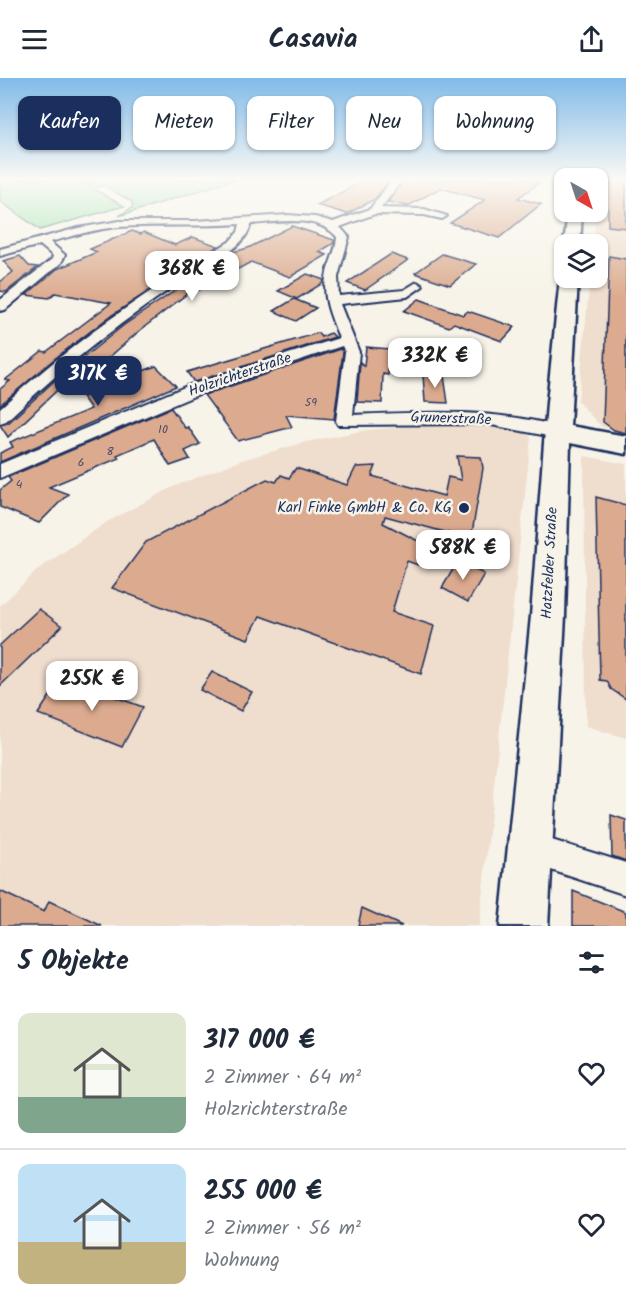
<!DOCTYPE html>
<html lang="de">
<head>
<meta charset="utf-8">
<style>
  body { margin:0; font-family:Kalam,sans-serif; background:#f6f6f7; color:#1f2937; height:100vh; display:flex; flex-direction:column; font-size:22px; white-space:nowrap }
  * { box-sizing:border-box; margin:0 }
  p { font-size:20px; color:#747a83 }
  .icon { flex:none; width:33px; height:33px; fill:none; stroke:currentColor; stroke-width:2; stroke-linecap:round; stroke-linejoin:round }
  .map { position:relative; height:848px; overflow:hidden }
  .details { display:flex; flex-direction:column; background:#fff; flex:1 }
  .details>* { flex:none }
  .hud { position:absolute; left:18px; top:18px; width:591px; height:54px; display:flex; gap:12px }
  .needle { width:39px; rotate:141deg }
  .controls { position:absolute; left:554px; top:90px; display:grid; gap:12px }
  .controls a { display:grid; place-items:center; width:54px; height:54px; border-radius:12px; background:#fff; box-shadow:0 2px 4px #0004; font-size:30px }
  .price { position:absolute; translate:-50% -51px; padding:0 14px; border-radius:12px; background:#fff; color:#222; font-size:20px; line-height:39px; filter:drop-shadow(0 2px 3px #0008) }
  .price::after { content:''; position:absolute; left:50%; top:36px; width:18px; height:14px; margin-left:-9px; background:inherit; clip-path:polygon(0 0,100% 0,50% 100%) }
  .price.selected { background:#1b2f5e; color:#fff }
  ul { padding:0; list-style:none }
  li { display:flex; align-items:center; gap:18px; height:150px; padding:0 18px }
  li+li { border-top:2px solid #e0e1e3 }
  li span { display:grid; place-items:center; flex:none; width:168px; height:120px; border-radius:12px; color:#555 }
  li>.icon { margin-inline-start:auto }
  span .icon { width:72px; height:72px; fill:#fffc; stroke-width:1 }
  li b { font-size:26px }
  h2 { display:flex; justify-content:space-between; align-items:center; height:72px; padding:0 18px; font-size:26px }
  .pill { padding:0 21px; border-radius:12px; background:#fff; box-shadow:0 2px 4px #0004; font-size:21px; line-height:54px }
  .pill.selected { background:#1b2f5e; color:#fff }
  header { display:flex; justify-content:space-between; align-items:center; height:78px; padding:0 18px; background:#fff; font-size:27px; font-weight:700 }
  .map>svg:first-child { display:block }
  .built { fill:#efddcd }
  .green { fill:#9de1ad; stroke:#5c8886; stroke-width:1.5 }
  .building { fill:#dcab8f; stroke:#1b2f5e; stroke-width:1.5 }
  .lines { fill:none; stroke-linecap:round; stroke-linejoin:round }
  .minor-casing { stroke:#1b2f5e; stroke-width:4 }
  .secondary-casing { stroke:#1b2f5e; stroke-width:5 }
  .minor { fill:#f7f3e8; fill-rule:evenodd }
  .secondary { fill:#f7f3e8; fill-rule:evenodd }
  .poi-dot { fill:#1b2f5e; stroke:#f7f3e8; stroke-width:2 }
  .labels { text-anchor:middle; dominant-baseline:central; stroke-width:5; stroke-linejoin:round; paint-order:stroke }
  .number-label { font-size:12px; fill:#4b4e6a }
  .street-label { font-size:15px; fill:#1b2f5e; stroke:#f7f3e8 }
  .poi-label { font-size:15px; fill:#1b2f5e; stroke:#f7f3e8; text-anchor:end }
</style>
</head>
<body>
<header><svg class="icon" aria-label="menu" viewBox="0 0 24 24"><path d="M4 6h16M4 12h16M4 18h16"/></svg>Casavia<svg class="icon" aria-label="share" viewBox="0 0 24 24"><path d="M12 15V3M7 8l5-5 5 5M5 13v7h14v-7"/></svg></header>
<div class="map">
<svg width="626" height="848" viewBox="0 0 626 848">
  <rect width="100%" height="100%" fill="#f7f3e8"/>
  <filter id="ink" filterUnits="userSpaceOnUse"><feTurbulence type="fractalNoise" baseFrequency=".0167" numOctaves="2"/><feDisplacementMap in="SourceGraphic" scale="12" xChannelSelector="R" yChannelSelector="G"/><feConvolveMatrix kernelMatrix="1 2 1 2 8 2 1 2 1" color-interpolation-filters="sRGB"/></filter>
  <g filter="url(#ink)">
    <g class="built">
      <path d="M597,129l29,4v220l-24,-4 -24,-25 12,-124h7v-34h-4z"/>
      <path d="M448,346l54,4 22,4 7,5 -52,489h-479v-320l39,-37 68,-47 68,-36 67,-26 64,-18 61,-12z"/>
      <path d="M584,378l42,8v274l-40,-12z"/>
    </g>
    <g class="green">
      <path d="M0,101h76l48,27 -84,24 -40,-29z"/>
      <path d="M82,101h154l-117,37 14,-9 -1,-5 -28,-17 -7,2z"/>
    </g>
    <g class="building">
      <path d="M367,101h23l-15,20 -28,15 -30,-9z"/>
      <path d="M405,101h139l-26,19 23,6 -42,34 -49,-15 35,-23 -45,-12 -32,18 -20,-4z"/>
      <path d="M600,101h26v49l-18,-2v-18l-10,-2z"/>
      <path d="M292,148l42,14v3l-15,9 8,3 -37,22 -39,-15 -56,30 -3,-2 -54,42 -41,36 3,1 -23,20 -7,-11 -62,59 -8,-12 8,-2 45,-41 71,-57 109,-73 15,-4z"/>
      <path d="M132,153l8,3 4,-2 31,13 18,-8 25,9 -109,71 -56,43 -53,45v-16l10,-8 -5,-1 37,-29 4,1 65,-49 -56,-10 -6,5 -23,-3 31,-26 40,-17 -7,-3z"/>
      <path d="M391,176l17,6 -43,30 -18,-7z"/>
      <path d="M442,176l34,10 -26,21 -35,-12z"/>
      <path d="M20,178l9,10 9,1 -32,25 -6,-1v-9l13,-10 -10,-11z"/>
      <path d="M609,178l17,3v174l-12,-3 -11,-8z"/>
      <path d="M307,196l17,6 -1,3 -26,16 -19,-8z"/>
      <path d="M294,221l22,9 -20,13 -22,-10z"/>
      <path d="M419,221l44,16 5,-4 47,16 -13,14 -48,-18 -5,4 -45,-16z"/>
      <path d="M318,255l3,4 10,-4 4,4 -141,45 -7,-10z"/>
      <path d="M366,269l23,2 -1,26 -5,-1 -1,29 -25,-1 3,-40 4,4z"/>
      <path d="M341,271l2,3 -9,67 -48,-4 6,12 -54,14 -34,-46z"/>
      <path d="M156,288l20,20 -176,76v-9l13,-6 -3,-5 81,-33 -10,-14z"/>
      <path d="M423,297l21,1 4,27 -23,-1z"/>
      <path d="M171,330l14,20 3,-1 12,17 -15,7 5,8 -20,7 -16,-27 -37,16 2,3 -70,29 19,7 -29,29 -39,-16v-17l11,-9 -3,-4z"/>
      <path d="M457,378l24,1 2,11 -12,71 -86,-23 -2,7 41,21 -6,21 -11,-4 -15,51 42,14 -13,48 -161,-58 -12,23 -136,-51 34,-46 121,-63 9,3 5,-7 8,3 7,-10 51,17 9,-18 20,-1 -4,10 72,20 4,-19 13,3z"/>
      <path d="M596,419l30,8v194l-15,-10 -4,-8 -7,-1z"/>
      <path d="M458,483l26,13 -16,28 -26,-14z"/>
      <path d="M39,531l23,17 -62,60v-41z"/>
      <path d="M212,594l40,20 -11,19 -41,-21z"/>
      <path d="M62,600l81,29 -21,40 -84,-33z"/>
      <path d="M611,737l15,5v41l-14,-5z"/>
      <path d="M0,813l44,21 5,-11 53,25h-102z"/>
      <path d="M573,813l53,21v14h-53z"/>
      <path d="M362,830l40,18h-44z"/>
    </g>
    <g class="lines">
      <g class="minor-casing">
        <g id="minor">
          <path d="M393,101h10l-22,29 43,1 23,7 -5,3 -18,-4 -49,-1 -35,13 9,10 -11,40 1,19 65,-6 13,-8 6,4 -16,11 -67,7 19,48 -6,63c72,-3 140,-7 211,13l3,4 -3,4 -6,2 -72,-14 -148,1 -2,-4 9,-69 -3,-6 -143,48 -199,84v-14l187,-78 152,-48c-7,-19 -17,-39 -13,-60 2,-14 10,-26 11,-41 -20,-23 -58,-15 -86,-13 -6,24 -34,34 -54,47 -68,44 -132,94 -191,150l-6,2v-15c71,-64 147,-118 229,-166l9,-10 2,-8c-40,3 -83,0 -121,3 -24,2 -46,9 -69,15l15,13 -4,8 -56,47 -5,1v-11l52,-41 1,-3 -13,-11 -40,11v-7l78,-21 41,-7h76l93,-6 27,2 18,5 37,-13z"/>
          <path d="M529,755l97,30v32l-108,-36 -4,-11 4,-11z"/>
        </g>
      </g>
      <g class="secondary-casing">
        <g id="secondary">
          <path d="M568,134h14l-2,32h-16z"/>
          <path d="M564,196v4h14l-8,148 56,10v18l-56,-11 -5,173 -17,310h-48l31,-310 16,-213 13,-125z"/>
        </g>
      </g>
      <use href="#minor" class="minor"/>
      <use href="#secondary" class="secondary"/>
    </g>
  </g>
  <linearGradient id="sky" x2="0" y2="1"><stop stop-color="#81bae8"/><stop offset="0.46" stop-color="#fbfaf5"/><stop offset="1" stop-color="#fbfaf5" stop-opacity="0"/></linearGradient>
  <rect width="626" height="220" fill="url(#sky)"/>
  <circle class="poi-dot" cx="464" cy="430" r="6"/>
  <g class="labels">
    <g class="number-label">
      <text x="311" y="324">59</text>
      <text x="163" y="351">10</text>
      <text x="110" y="373">8</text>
      <text x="81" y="384">6</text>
      <text x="19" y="406">4</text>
    </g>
    <g class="street-label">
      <text transform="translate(240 297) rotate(-19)">Holzrichterstraße</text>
      <text transform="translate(451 341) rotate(2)">Grunerstraße</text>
      <text transform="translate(550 485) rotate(-87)">Hatzfelder Straße</text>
    </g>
    <g class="poi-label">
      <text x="452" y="430">Karl Finke GmbH &amp; Co. KG</text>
    </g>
  </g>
</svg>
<div class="controls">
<a><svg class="needle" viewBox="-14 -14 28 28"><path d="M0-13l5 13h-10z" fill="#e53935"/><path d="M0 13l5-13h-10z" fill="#747a83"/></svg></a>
<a><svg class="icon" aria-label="layers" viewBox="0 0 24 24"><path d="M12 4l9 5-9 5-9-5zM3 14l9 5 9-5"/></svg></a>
</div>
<b class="price" style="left:192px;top:224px">368K €</b>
<b class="price" style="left:435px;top:311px">332K €</b>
<b class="price selected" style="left:98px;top:329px">317K €</b>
<b class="price" style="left:463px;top:503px">588K €</b>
<b class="price" style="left:92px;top:634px">255K €</b>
<div class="hud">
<a class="pill selected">Kaufen</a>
<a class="pill">Mieten</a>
<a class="pill">Filter</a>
<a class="pill">Neu</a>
<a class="pill">Wohnung</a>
</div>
</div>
<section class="details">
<h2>5 Objekte<svg class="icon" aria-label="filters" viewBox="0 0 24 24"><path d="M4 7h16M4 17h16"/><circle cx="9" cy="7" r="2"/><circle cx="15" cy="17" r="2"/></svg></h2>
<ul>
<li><span style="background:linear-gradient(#dfe7d0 70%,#7fa58c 0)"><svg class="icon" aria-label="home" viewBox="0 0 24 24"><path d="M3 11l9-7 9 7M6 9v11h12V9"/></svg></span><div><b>317 000 €</b><p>2 Zimmer · 64 m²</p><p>Holzrichterstraße</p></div><svg class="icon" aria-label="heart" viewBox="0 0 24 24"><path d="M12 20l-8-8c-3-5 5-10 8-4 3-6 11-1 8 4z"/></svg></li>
<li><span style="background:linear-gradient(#bfe0f5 65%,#c2b280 0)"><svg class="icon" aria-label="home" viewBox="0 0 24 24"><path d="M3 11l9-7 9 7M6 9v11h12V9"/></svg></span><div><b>255 000 €</b><p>2 Zimmer · 56 m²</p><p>Wohnung</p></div><svg class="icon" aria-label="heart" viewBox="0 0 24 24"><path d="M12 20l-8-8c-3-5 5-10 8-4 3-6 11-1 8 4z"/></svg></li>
</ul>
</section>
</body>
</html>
